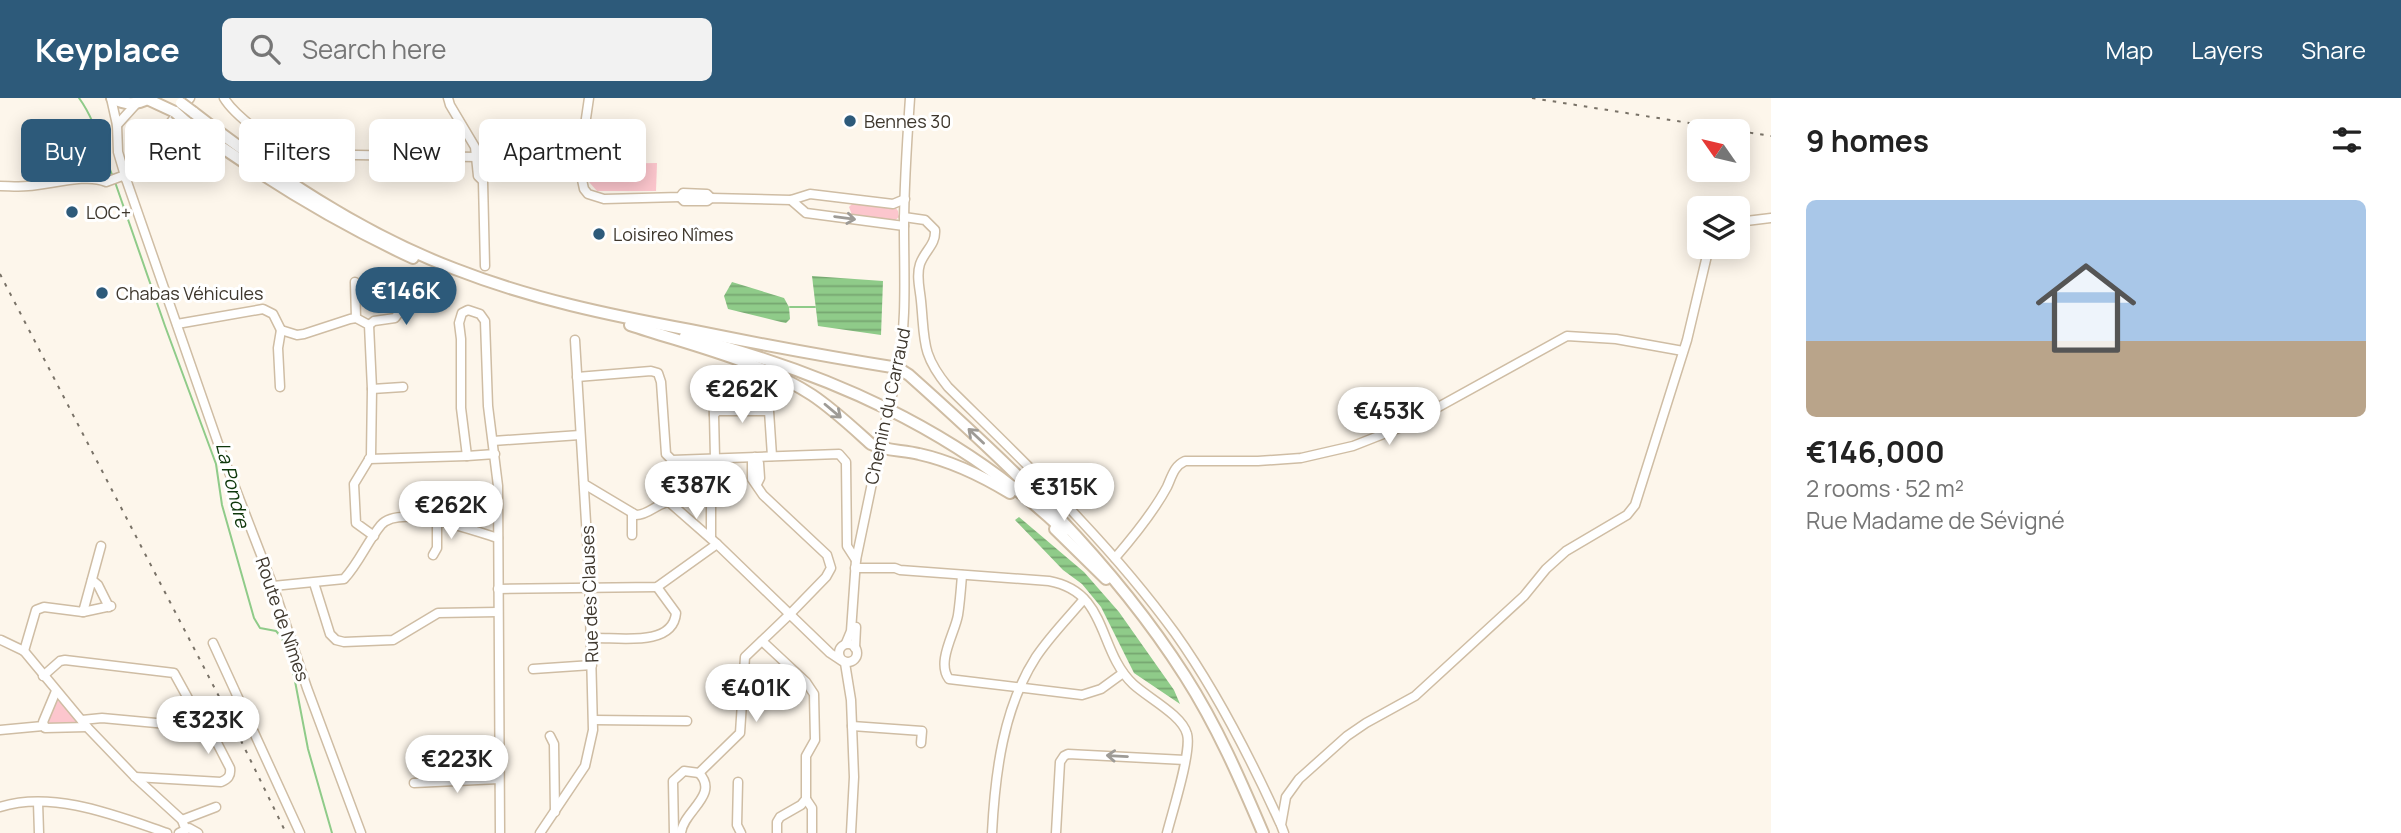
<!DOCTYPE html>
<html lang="en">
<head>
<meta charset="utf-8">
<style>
  body { margin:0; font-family:Manrope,sans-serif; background:#f2f2f2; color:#222; height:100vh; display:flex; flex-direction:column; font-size:26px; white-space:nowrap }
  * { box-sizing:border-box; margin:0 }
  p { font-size:23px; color:#767676 }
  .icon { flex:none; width:38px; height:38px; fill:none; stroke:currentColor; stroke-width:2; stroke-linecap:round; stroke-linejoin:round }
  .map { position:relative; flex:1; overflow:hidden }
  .side { display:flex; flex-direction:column; background:#fff; width:630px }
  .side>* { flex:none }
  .hud { position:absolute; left:21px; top:21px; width:665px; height:63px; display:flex; gap:14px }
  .needle { width:46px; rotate:304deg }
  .fabs { position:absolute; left:1687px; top:21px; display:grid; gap:14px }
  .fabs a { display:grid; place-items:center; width:63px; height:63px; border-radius:10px; background:#fff; box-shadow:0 4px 18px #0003; font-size:35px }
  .price { position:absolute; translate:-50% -60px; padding:0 16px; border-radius:24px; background:#fff; color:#222; font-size:23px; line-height:46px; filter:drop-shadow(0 2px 4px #0008) }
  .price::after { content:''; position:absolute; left:50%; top:42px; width:21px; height:16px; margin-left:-10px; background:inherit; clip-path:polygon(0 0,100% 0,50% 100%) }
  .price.active { background:#2d5a7a; color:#fff }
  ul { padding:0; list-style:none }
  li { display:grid; align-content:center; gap:14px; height:371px; padding:0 35px }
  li+li { border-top:2px solid #e0e0e0 }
  li span { display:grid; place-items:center; height:217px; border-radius:10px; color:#555 }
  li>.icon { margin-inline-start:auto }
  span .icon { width:126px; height:126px; fill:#fffc; stroke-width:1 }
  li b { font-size:30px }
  h2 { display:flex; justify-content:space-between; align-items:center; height:84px; padding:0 35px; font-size:30px }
  .chip { padding:0 24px; border-radius:10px; background:#fff; box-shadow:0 4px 18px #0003; font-size:24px; line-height:63px }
  .chip.active { background:#2d5a7a; color:#fff }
  header { display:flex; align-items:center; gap:42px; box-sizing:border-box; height:98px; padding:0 35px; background:#2d5a7a; color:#fff }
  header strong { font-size:33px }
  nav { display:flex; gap:38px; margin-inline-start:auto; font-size:24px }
  .search { width:490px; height:63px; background:#f2f2f2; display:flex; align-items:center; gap:18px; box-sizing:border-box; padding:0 24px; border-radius:10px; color:#767676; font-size:26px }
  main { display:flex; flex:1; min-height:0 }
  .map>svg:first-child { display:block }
  .park { fill:#fcc6cd }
  .water { fill:url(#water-rules) }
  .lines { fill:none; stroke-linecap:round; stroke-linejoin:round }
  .stream { stroke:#8fcb89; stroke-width:2 }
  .minor-casing { stroke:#cfbda4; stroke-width:11 }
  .major-casing { stroke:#cfbda4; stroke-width:14 }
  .minor { stroke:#fff; stroke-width:8 }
  .major { stroke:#fff; stroke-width:10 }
  .rail { stroke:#797267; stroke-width:2; stroke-dasharray:3.5 7; stroke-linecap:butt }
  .minor-bridge-casing { stroke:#cfbda4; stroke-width:11; stroke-linecap:butt }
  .major-bridge-casing { stroke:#cfbda4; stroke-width:14; stroke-linecap:butt }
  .minor-bridge { stroke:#fff; stroke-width:8 }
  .major-bridge { stroke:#fff; stroke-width:10 }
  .oneway { stroke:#9e9b96 }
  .poi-dot { fill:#2d5a7a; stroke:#fff; stroke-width:2.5 }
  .labels { text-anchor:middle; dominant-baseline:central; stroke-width:6; stroke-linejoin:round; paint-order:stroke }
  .poi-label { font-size:18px; fill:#3e372d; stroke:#fff; text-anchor:start }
  .street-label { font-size:18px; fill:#3e372d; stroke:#fff }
  .water-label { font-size:19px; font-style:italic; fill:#0e370b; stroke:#fff }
</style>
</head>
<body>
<header>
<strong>Keyplace</strong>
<div class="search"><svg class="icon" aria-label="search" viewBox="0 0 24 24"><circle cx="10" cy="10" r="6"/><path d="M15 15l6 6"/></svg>Search here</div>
<nav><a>Map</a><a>Layers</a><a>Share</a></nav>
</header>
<main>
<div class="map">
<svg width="1771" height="735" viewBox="0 0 1771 735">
  <defs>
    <pattern id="water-rules" width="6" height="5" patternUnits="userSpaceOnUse" patternTransform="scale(1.75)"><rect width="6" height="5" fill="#8fcb89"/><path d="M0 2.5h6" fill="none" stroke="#76a670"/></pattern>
  </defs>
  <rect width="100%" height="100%" fill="#fdf6eb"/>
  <g class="park">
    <path d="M657,65l-1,28h-59l-8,-9 -1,-18z"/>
    <path d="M854,104l41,5 3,4 1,6 -5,4 -42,-6 -3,-8z"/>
    <path d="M59,603l18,20 -1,4 -28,1 -1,-6 8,-18z"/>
  </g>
  <g class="water">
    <path d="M812,178l71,5 -2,54 -63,-9z"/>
    <path d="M732,184l52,16 5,9 1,12 -4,4 -5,-1 -53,-13 -4,-13z"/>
    <path d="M1019,419l65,55 35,40 55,78 6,14 -46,-31 -33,-66 -19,-23 -19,-14 -48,-50z"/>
  </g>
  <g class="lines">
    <g class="stream">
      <path d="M79,0c17,23 23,53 34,79"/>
      <path d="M115,84l50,144 51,138 6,41 32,113 6,10 16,3 6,7 12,38 14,73 24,84"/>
      <path d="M790,209h25"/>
    </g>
    <g class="minor-casing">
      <g id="minor">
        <path d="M111,0l6,27 1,27 8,27 93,267 54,140 34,102 54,145"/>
        <path d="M224,0c10,17 53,50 72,56l181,3 19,8 83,1 5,23 4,5 16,5 76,-2 3,-4 24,1 4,4"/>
        <path d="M448,0l2,7 25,42 3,29 5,5 2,85"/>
        <path d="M117,27l19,-21"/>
        <path d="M579,68l10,-68"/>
        <path d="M126,81l64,-81"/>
        <path d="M0,88c9,0 19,1 28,0 21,-1 59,-13 78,-4l19,-7"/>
        <path d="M680,99l4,4h23l4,-3 80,2 19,-6 83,10 12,-5"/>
        <path d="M791,102l15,13 98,13"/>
        <path d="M904,119l21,3 10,10c1,15 -10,20 -15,34 -4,12 0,25 1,37 4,40 0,53 27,86 79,78 161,155 227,246 42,59 75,124 105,190"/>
        <path d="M1738,124l33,-4"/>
        <path d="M355,184l1,36"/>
        <path d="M177,226l86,-15 10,5 8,16 16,5 7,-1 46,-15 6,-1 13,7 3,64 -1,67 -17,28 2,39 18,13"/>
        <path d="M369,227l5,-4 21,-3 16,-22 6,-3"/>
        <path d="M898,273c9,-52 6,-93 6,-144 0,-43 3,-86 6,-129"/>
        <path d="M577,279l74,-6 7,2 3,9 5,72 6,6 167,-6 7,8 1,84 9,14"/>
        <path d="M280,289l-2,-39 3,-18"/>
        <path d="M372,291l31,-2"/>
        <path d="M713,298l1,19"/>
        <path d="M493,343l87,-6"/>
        <path d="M495,356l-28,2 -6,-48v-69l-2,-16 3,-10 6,-3 12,4 5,7 3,85 10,80 2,347"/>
        <path d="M715,360l-1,-43 3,-4h52l3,45"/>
        <path d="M369,361l98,-3"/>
        <path d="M755,361l4,4 1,15 -3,6"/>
        <path d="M584,386l52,31c13,0 21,-12 33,-13l48,42"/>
        <path d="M711,405v35"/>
        <path d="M632,415v22"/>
        <path d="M433,457l4,-7v-29"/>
        <path d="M1115,460c19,-22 38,-45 52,-71 5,-11 7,-21 18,-26h73l43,-3 52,-12 51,-20 163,-90 49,3 67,12"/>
        <path d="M855,470h40l5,2 149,11c60,11 48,69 84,103 15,14 49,31 54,50 5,17 -15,79 -20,99"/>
        <path d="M962,477c-1,13 -2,27 -4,40 -3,18 -22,47 -9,64l133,16 19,-6 22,-16"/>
        <path d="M92,482l6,5 11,22"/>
        <path d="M314,485l16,51 6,6 8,2 49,-2 45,-27 60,-1"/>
        <path d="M273,488l71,-7c15,-16 23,-37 37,-54 19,-22 93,6 117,13"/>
        <path d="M498,491l159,-2 60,-43 113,109 12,8"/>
        <path d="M83,514l28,-6"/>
        <path d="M592,540c25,-1 81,10 84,-25l-19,-26"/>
        <path d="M1,542l23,11 63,76 48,50 47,43 3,8"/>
        <path d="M762,543l44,41 8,12 1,46 -9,16v43l-5,6 -21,12 -3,5v11"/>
        <path d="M213,545l87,190"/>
        <path d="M846,545l5,-12 5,-71 26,-125"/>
        <circle cx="848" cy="555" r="9"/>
        <path d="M855,550l1,-21"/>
        <path d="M24,553l12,-41 8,-3 39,5 18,-66"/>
        <path d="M845,565l6,37 3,77 -3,56"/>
        <path d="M533,571l59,-4"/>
        <path d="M43,578l17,-15 5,-1 109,13 16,29 8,4 32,62c1,8 -2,11 -9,14l-86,-5"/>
        <path d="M56,593l-13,31 2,6 42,-1"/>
        <path d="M82,622l20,-2 108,10"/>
        <path d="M594,622l93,1"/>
        <path d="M852,628l70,5 -1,12"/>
        <path d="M0,632l43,-4"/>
        <path d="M550,638l4,8 1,68"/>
        <path d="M699,675l41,-40 5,-76 46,-44 35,-36 5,-9 -4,-13 -64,-60 -11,-16v-17l3,-5"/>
        <path d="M738,684l-1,43 4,8"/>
        <path d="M414,685l85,-4"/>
        <path d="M806,701l6,9v24"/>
        <path d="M38,704l1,31"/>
        <path d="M0,709c53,-17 117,9 167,26"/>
        <path d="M182,722l34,-13"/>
        <path d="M179,735l10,-5 9,5"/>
        <path d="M540,735l45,-67 8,-36 -4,-158 -14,-232"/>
        <path d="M674,735l-1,-52 11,-10 15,2"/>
        <path d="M681,735c2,-22 39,-38 18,-60"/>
        <path d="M992,735c3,-59 11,-125 44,-176 14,-21 32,-39 48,-58"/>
        <path d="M1056,735l4,-71 4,-6 4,-2 117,6"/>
        <path d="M1284,735l-3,-8 5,-28 13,-18 48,-43 19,-13 49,-27 109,-100 22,-27 20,-18 61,-36 8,-10 52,-165 22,-93"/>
      </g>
    </g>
    <g class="major-casing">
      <g id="major">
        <path d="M112,0c13,7 25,7 37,0"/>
        <path d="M147,1l28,13"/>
        <path d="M193,14c80,62 167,121 262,157 77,30 154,46 235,61 69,14 139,27 208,38l11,7c102,91 202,185 276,301 32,50 55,103 78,157"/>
        <path d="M185,23c72,53 146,99 228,137"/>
        <path d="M630,227c60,20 128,35 182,70 21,14 40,32 59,49 14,7 32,6 48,10 32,7 63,22 91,39"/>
        <path d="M685,238c141,36 272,93 379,195"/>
        <path d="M1055,431l51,50"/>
      </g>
    </g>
    <use href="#minor" class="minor"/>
    <use href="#major" class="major"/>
    <g class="rail">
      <path d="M1532,0l239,38"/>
      <path d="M0,176l227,438 59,121"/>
    </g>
    <g class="minor-bridge-casing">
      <path id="minor-bridge" d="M882,337l14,-55"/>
    </g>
    <g class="major-bridge-casing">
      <g id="major-bridge">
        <path d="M181,5l12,9"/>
        <path d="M175,14l10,9"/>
      </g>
    </g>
    <use href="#minor-bridge" class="minor-bridge"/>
    <use href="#major-bridge" class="major-bridge"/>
  </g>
  <defs><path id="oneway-shaft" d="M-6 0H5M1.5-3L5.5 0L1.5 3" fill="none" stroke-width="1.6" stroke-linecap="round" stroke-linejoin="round" transform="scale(1.75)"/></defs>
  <g class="oneway">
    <use href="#oneway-shaft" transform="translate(845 120) rotate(8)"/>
    <use href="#oneway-shaft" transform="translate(833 313) rotate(40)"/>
    <use href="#oneway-shaft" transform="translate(976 338) rotate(-137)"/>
    <use href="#oneway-shaft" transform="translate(1117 658) rotate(-177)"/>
  </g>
  <g class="poi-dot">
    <circle cx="850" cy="23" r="7"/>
    <circle cx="72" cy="114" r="7"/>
    <circle cx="599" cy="136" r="7"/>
    <circle cx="102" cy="195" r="7"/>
  </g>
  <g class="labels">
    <g class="poi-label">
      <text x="864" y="23">Bennes 30</text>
      <text x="86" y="114">LOC+</text>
      <text x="613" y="136">Loisireo Nîmes</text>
      <text x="116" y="195">Chabas Véhicules</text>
    </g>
    <g class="street-label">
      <text transform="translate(887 308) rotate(-78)">Chemin du Carraud</text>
      <text transform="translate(589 496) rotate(-92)">Rue des Clauses</text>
      <text transform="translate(283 521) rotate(71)">Route de Nîmes</text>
    </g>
    <g class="water-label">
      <text transform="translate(233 387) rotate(76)">La Pondre</text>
    </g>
  </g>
</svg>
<div class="fabs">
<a><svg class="needle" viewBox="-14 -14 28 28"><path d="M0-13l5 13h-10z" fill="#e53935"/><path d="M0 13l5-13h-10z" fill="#767676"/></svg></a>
<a><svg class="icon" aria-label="layers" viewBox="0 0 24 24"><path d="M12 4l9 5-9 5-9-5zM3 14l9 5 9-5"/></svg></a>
</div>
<b class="price active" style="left:406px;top:229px">€146K</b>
<b class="price" style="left:742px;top:327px">€262K</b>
<b class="price" style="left:1389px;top:349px">€453K</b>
<b class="price" style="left:696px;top:423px">€387K</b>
<b class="price" style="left:1064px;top:425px">€315K</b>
<b class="price" style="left:451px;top:443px">€262K</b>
<b class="price" style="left:756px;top:626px">€401K</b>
<b class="price" style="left:208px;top:658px">€323K</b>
<b class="price" style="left:457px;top:697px">€223K</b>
<div class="hud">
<a class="chip active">Buy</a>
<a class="chip">Rent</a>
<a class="chip">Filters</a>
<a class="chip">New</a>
<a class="chip">Apartment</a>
</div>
</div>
<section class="side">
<h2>9 homes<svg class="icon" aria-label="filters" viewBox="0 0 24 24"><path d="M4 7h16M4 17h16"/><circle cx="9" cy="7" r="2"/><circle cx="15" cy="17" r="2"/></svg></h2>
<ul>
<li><span style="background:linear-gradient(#a9c7e8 65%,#b9a48a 0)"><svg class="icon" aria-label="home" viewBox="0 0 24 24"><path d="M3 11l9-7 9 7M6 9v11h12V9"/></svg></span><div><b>€146,000</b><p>2 rooms · 52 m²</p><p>Rue Madame de Sévigné</p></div></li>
</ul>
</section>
</main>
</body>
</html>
